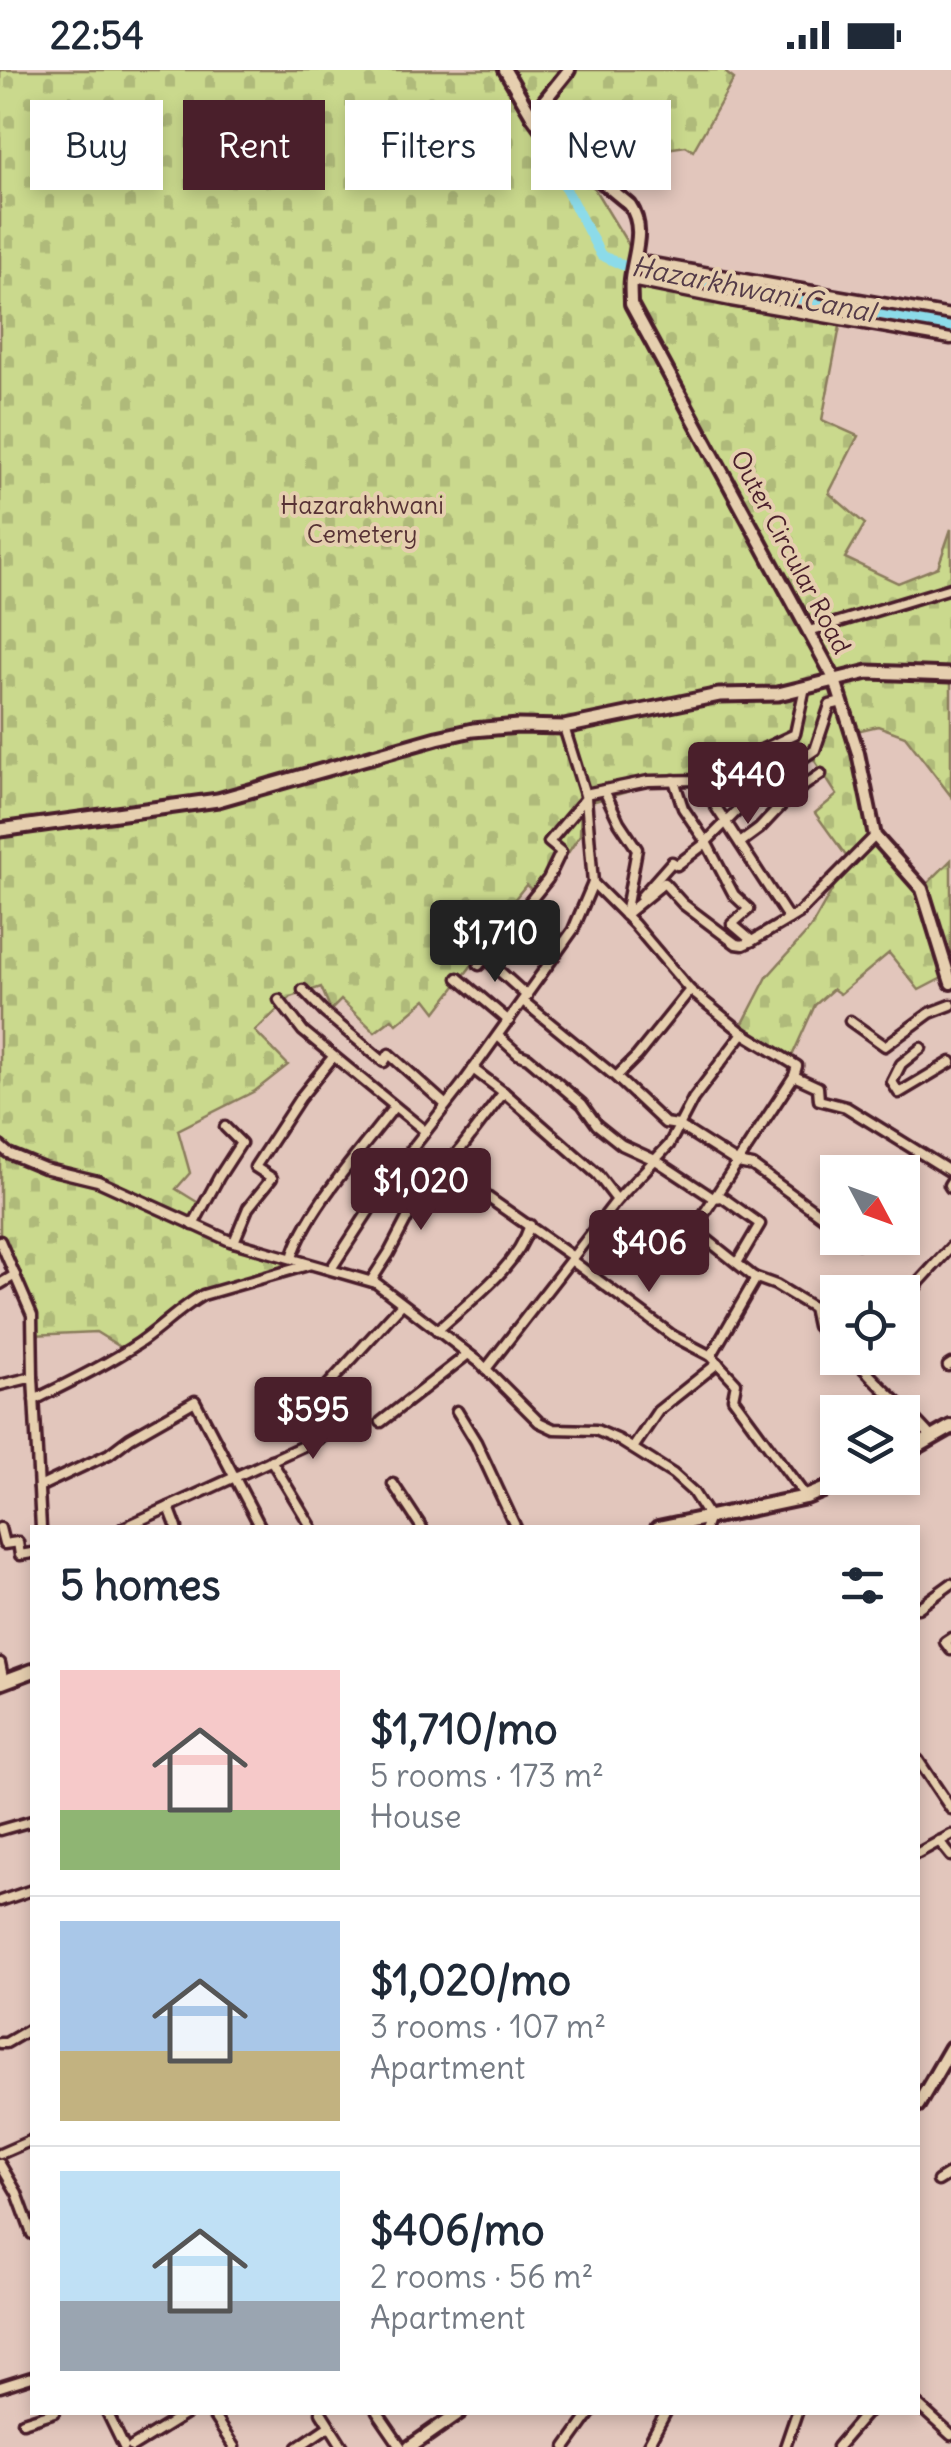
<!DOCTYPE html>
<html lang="en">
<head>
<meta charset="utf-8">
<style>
  body { margin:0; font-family:Delius,sans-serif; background:#f2f2f3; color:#1f2937; height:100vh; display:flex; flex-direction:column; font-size:38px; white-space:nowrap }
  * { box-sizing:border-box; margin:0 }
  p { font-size:32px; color:#747a83 }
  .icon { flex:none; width:55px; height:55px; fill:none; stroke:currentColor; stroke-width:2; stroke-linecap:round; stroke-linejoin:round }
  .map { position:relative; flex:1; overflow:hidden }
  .details { position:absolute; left:30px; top:1455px; width:890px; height:890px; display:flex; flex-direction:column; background:#fff; border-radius:0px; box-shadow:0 5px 15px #0003 }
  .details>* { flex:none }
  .guide { position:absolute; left:30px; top:30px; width:892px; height:90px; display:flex; gap:20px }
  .needle { width:65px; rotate:131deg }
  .controls { position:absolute; left:820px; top:1085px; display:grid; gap:20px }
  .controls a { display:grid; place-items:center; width:100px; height:100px; border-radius:0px; background:#fff; box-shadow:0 5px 15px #0003; font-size:50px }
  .price { position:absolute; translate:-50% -85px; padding:0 22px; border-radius:10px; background:#4a1f2b; color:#fff; font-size:32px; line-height:65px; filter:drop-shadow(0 2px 5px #0008) }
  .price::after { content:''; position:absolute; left:50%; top:60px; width:30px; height:22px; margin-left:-15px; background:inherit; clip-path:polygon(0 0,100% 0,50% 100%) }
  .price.current { background:#222; color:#fff }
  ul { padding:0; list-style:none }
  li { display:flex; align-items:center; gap:30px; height:250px; padding:0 30px }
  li+li { border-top:2px solid #e0e1e3 }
  li span { display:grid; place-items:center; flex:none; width:280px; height:200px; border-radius:0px; color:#555 }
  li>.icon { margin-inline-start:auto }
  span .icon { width:120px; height:120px; fill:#fffc; stroke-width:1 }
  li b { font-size:42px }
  h2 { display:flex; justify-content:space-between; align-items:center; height:120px; padding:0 30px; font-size:42px }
  .chip { padding:0 35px; border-radius:0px; background:#fff; box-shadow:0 5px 15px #0003; font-size:35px; line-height:90px }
  .chip.current { background:#4a1f2b; color:#fff }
  .status { display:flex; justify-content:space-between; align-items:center; height:70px; padding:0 50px; background:#fff; direction:ltr }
  .status svg { height:28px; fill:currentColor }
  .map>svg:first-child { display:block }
  .cemetery { fill:url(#cemetery-stones); stroke:#8a7c5c; stroke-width:2.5 }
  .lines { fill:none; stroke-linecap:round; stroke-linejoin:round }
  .canal { stroke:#8cdbe9; stroke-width:10 }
  .minor-casing { stroke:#4a1f2b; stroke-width:15 }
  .tertiary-casing { stroke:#4a1f2b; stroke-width:18 }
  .secondary-casing { stroke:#4a1f2b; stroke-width:19 }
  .primary-casing { stroke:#4a1f2b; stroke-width:20 }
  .minor { stroke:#e6cfaf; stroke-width:8 }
  .tertiary { stroke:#e6cfaf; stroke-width:10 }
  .secondary { stroke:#e6cfaf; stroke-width:11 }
  .primary { stroke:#e6cfaf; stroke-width:12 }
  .labels { text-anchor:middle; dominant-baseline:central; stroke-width:8; stroke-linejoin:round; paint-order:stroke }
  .park-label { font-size:25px; fill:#573235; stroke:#e6cfaf }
  .street-label { font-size:25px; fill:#4a1f2b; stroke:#e6cfaf }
  .water-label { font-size:28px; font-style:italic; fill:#543b48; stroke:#e6cfaf }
</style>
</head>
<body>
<div class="status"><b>22:54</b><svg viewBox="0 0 49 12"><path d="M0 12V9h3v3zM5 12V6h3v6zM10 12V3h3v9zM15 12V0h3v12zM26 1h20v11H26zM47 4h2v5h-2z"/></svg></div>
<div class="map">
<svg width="951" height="2377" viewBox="0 0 951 2377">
  <defs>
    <pattern id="cemetery-stones" width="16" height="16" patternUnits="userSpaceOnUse" patternTransform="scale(2.5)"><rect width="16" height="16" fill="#cad98d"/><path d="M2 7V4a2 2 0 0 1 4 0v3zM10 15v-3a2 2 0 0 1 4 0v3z" fill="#afba7a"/></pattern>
  </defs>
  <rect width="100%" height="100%" fill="#e2c6bc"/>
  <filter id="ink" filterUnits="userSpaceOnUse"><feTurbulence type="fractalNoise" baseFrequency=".01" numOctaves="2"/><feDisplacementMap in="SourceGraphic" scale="20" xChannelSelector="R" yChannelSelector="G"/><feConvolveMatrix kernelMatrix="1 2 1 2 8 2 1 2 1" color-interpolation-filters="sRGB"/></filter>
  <g filter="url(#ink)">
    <path class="cemetery" d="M0,0h728l-2,3 8,6 -41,72 -7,-5 -108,16 58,95 -5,24 210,40 -19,99 36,16 -29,57 36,31 -20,34 53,25 40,-16 13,-38v267l-46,-60 -27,-10 -26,6 23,104 47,53 29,-29v123l-3,-8 -29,15 -30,-37 -49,41 -7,-5 -18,16 -27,60 -51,-30 30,-58 43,-48 39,-69 -34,-47 22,-18 -33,-51 -49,25 -55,17 -56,1 -63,18 -1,30 -41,61 -13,-11 -33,41 -11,-8 -21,31 14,12 -39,51 -10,-13 -29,25 -5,-5 -17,13 -34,-32 -10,10 -10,-23 -30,10 -36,34 33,34 -33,26 -77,39 12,43 -14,16 26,16 -13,18 41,18 83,23 -110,31 -76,56 -31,-19 -64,3v-20l-32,-74z"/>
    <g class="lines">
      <path class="canal" d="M551,91l50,94 21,10 329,62"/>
      <g class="minor-casing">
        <g id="minor">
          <path d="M635,190l316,55"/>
          <path d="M631,211l100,20 220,38"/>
          <path d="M809,561l142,-43"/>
          <path d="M701,709l13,25 75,115"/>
          <path d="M674,710l9,28 23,34 28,53 15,14 -17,15 20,17"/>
          <path d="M604,720l15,32 18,27 -12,66 39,-32 19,21 53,40 7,1 9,-4 47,-28 76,-77"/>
          <path d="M585,724l63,-13 50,-1 97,-46 10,-47"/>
          <path d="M740,773l19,-14 33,-35 29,-20"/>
          <path d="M593,813l41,41 56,66 53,43 54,33 -3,10"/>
          <path d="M641,827l31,-35 5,3 25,-19 62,-62 51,-34 15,-45 12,-3"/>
          <path d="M485,888l42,38"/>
          <path d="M479,895l69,-86 13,-27 -12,-10 37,-44"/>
          <path d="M458,908l51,43"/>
          <path d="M303,920l22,23 59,49 5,-8 57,51"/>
          <path d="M279,930l24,31 122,100"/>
          <path d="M523,931l93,76 49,46 13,2 60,38 15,3 85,62"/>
          <path d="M850,951l35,25 45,-33 21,-8"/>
          <path d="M498,966l20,18 10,4 54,46 15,21 25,20 35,16 56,37 9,-1 38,27 -23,39"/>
          <path d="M921,978l-20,16 -9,18 7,11 52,-31"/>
          <path d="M473,999l33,25 91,80 20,26"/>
          <path d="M616,1007l21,-21 53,-66"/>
          <path d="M0,1076l8,7 36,15 54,13 132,60 146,42 103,79 60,60 15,7 42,1 23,10 54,34 20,18 16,25 -4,11"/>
          <path d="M951,1112l-2,3 2,3"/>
          <path d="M193,1155l26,-48 22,-34 -16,-16"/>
          <path d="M850,1168l8,5"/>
          <path d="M0,1171l32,74 1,62 8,151"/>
          <path d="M234,1172l14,-34 24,-30 -17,-11 45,-69 33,-41"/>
          <path d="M573,1187l44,-57 52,-55 24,-46 50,-66"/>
          <path d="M292,1188c13,-46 72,-111 102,-151"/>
          <path d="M571,1190l102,76 38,20 25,27 -3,15 73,99"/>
          <path d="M331,1199l63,-97 67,-86 112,-156 20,-47 -7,-85 -22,-71"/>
          <path d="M371,1211l18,-28 25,-48 32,-37"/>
          <path d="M0,1214l15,-9"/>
          <path d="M813,1237l4,19 21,19"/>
          <path d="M902,1239l18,-28 31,-34"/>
          <path d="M837,1252l-61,-37 -22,-8 -60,-48 100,-153 24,11 1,13 27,7 105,65"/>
          <path d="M437,1261c33,-31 79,-62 93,-106"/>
          <path d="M711,1286l44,-76 -1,-3"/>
          <path d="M854,1288l10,11"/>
          <path d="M875,1288l-11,11c22,24 47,44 68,69"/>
          <path d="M948,1296l3,-2"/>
          <path d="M486,1299l87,-112 -127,-89 58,-76"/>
          <path d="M0,1315l33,-8"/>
          <path d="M34,1330c36,-18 72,-35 105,-57 22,-15 41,-35 64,-48l105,-30"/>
          <path d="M457,1341l19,31 40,86"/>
          <path d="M381,1352l87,-68"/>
          <path d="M633,1378l25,-37 60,-48"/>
          <path d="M271,1390l41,68"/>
          <path d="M393,1414l29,44"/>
          <path d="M39,1417l70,-33 21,-16 65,-37 66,127"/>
          <path d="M169,1437l8,21"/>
          <path d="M0,1458l4,16 14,-2 2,13 12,-2"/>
          <path d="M123,1458l193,-88 22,-13 -20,-31 84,-92"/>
          <path d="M918,1538l33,-24"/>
          <path d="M951,1568l-6,4 6,8"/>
          <path d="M0,1593l4,19"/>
          <path d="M918,1690l33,49"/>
          <path d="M0,1760l32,-9"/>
          <path d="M939,1771l12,15"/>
          <path d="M918,1783l33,-18"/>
          <path d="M0,1831l32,-11"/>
          <path d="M0,1973h6l26,-15"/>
          <path d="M0,2084l32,-14"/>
          <path d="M0,2094l17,29 15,41"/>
          <path d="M938,2111l13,-8"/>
          <path d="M0,2317l32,-10"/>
          <path d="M918,2335l33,30"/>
          <path d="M107,2342l17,35"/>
          <path d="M211,2342l23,35"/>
          <path d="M321,2342l22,35"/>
          <path d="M377,2342l24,35"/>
          <path d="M23,2352l32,-10"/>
          <path d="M648,2375l18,-33"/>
          <path d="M132,2377l57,-35"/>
          <path d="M298,2377l31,-21"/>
          <path d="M566,2377l25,-35"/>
          <path d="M785,2377l12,-35"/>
          <path d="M837,2377l30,-35"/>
        </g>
      </g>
      <g class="tertiary-casing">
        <g id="tertiary">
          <path d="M505,0l27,46 22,31 24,15 52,43c16,24 4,48 1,74 -1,8 0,17 0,25l204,376 23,73 17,83 47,53 29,94"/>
          <path d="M532,46l37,-46"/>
        </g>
      </g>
      <g class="secondary-casing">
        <g id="secondary">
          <path d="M0,760l218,-30 219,-62 36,-8 45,-4 46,1 155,-32 59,-1 90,-22 83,3"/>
          <path d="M918,2035l33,-57"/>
          <path d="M410,2377l50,-35"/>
        </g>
      </g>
      <g class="primary-casing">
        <g id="primary">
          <path d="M902,1385l49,-28"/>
          <path d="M658,1458l148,-31 47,-19"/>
          <path d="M0,1613l32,-12"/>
        </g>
      </g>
      <use href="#minor" class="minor"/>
      <use href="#tertiary" class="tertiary"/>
      <use href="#secondary" class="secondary"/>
      <use href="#primary" class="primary"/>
    </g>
  </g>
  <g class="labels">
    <g class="park-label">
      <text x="362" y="435">Hazarakhwani<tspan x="362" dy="29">Cemetery</tspan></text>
    </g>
    <g class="street-label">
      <text transform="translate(791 482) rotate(62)">Outer Circular Road</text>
    </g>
    <g class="water-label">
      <text transform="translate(753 219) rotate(11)">Hazarkhwani Canal</text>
    </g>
  </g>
</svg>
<div class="controls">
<a><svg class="needle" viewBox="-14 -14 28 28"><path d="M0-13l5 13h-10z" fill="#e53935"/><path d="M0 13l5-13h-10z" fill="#747a83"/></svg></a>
<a><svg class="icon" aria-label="locate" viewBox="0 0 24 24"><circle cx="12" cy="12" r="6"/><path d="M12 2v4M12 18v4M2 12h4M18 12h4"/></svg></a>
<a><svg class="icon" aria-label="layers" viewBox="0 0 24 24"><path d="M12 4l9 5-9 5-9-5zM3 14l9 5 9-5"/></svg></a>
</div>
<b class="price" style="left:748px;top:757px">$440</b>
<b class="price current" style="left:495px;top:915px">$1,710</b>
<b class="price" style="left:421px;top:1163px">$1,020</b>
<b class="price" style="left:649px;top:1225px">$406</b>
<b class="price" style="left:313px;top:1392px">$595</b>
<div class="guide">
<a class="chip">Buy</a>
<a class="chip current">Rent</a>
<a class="chip">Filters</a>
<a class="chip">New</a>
</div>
<section class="details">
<h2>5 homes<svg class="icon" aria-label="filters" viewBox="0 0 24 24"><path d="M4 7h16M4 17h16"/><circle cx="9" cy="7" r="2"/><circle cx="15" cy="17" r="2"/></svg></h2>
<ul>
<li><span style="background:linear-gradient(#f6c9c9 70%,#8fb573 0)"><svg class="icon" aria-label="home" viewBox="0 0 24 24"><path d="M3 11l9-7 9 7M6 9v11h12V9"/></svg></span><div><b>$1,710/mo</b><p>5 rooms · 173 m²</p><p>House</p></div></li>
<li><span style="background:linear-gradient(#a9c7e8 65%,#c2b280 0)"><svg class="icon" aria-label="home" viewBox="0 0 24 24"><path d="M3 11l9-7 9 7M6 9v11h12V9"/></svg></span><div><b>$1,020/mo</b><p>3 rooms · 107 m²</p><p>Apartment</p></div></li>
<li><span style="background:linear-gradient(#bfe0f5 65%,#9aa5b1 0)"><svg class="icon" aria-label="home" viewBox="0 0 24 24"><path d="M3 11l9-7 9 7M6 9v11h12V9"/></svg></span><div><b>$406/mo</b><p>2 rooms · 56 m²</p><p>Apartment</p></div></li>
</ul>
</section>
</div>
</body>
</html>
